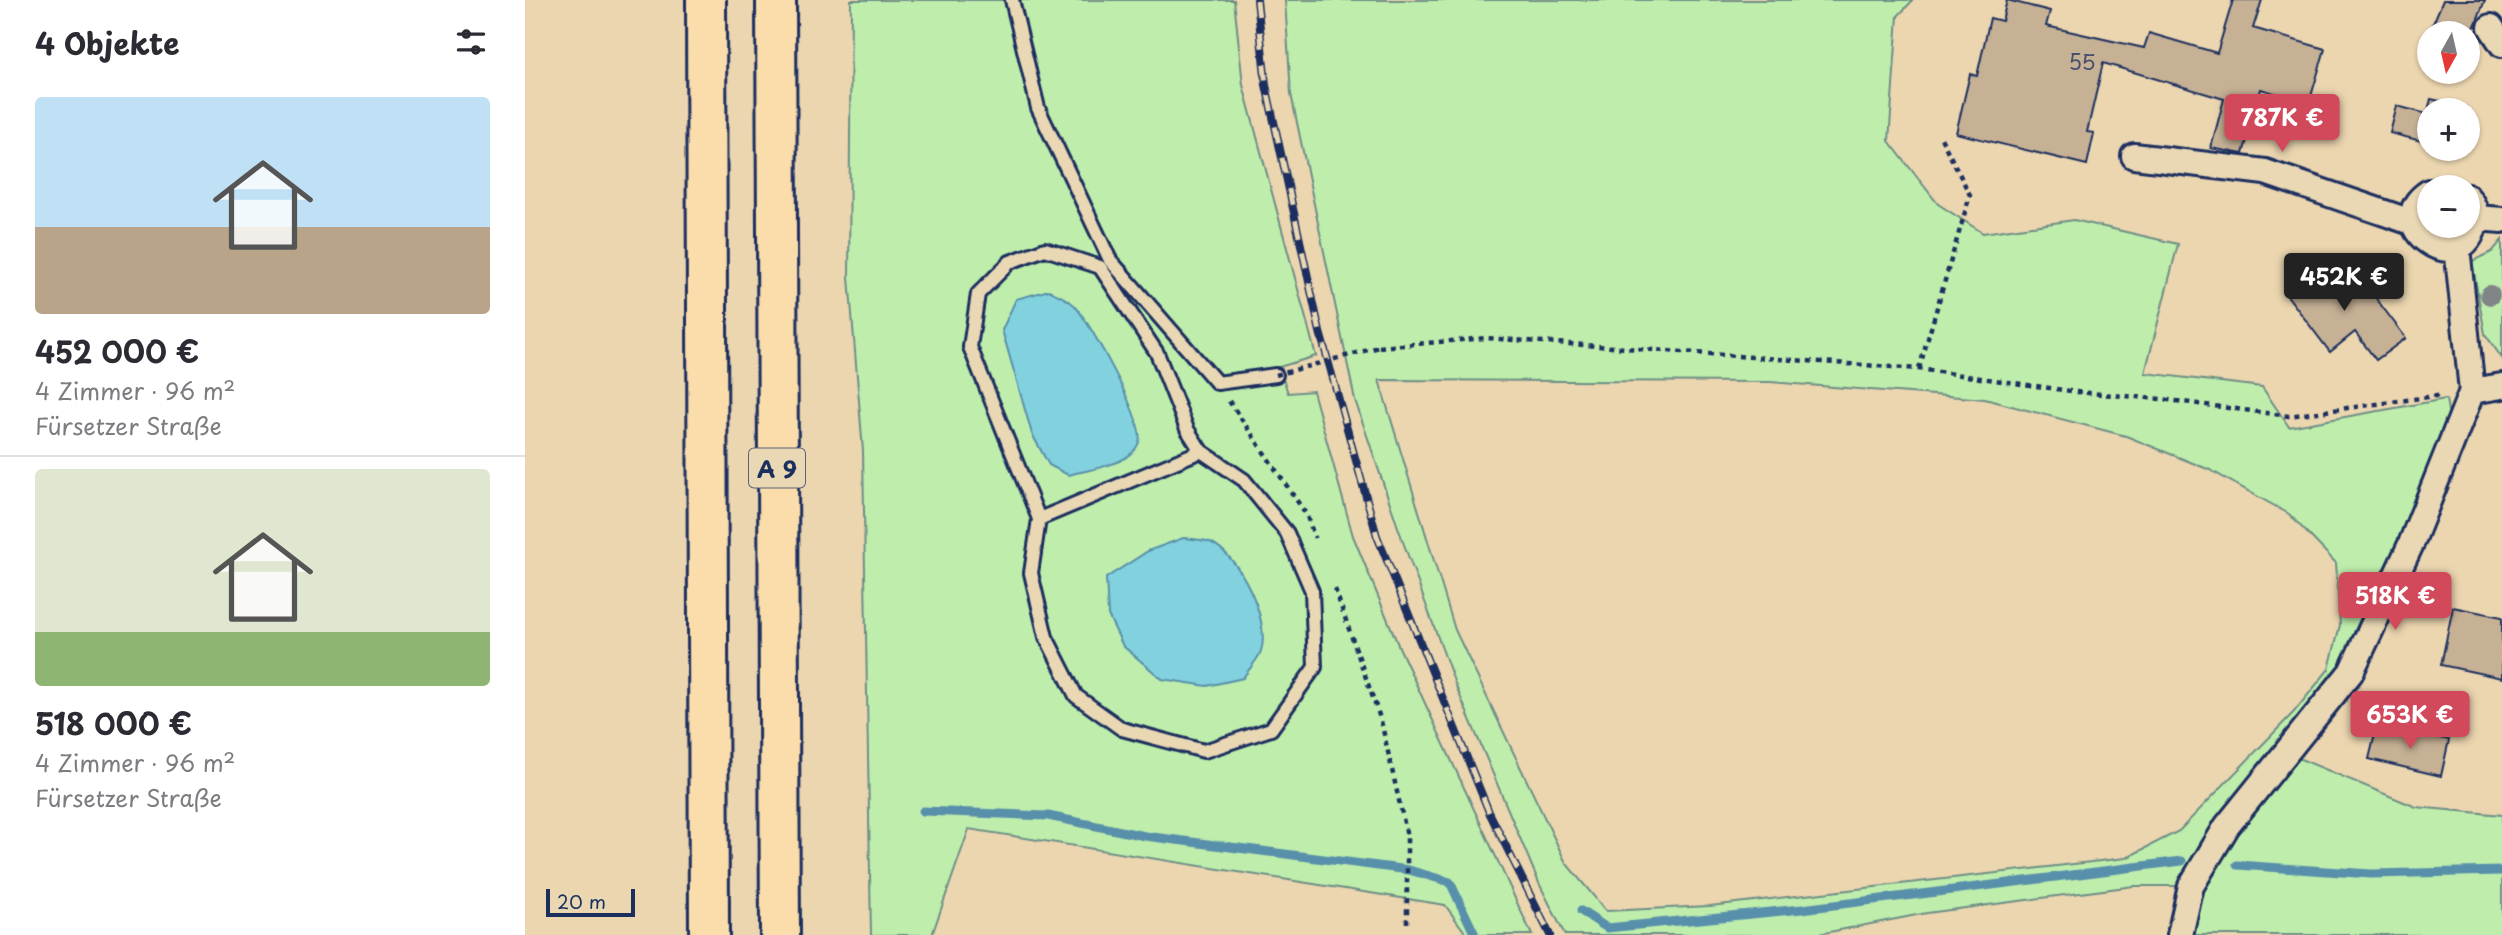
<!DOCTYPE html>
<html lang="de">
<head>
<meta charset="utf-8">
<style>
  body { margin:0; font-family:"Playpen Sans",sans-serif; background:#f2f2f3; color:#2b2b33; height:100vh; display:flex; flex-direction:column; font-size:26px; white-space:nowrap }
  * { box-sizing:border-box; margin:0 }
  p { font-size:23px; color:#7c7c81 }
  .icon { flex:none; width:38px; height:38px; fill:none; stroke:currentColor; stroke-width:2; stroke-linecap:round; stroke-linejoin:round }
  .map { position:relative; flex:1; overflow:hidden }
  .details { display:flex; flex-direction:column; background:#fff; width:525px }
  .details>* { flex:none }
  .needle { width:46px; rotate:188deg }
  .fabs { position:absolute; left:1892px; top:21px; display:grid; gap:14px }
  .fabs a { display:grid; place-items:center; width:63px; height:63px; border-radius:50%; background:#fff; box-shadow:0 2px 5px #0004; font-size:35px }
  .scale { position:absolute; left:21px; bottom:18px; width:89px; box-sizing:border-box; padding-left:7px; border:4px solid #1b2f5e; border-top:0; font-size:19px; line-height:24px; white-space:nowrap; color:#1b2f5e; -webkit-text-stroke:5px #ead8b5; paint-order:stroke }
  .price { position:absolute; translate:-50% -60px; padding:0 16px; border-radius:7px; background:#d1495b; color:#fff; font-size:23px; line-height:46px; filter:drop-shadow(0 2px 4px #0008) }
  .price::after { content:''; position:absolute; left:50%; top:42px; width:21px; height:16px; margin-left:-10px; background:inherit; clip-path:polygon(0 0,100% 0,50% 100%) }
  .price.current { background:#222; color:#fff }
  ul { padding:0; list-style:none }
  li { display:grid; align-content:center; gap:14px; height:371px; padding:0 35px }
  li+li { border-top:2px solid #e1e1e2 }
  li span { display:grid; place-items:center; height:217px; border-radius:7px; color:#555 }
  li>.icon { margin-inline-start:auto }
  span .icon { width:126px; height:126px; fill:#fffc; stroke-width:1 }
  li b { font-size:30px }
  h2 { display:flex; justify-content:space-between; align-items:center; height:84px; padding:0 35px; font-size:30px }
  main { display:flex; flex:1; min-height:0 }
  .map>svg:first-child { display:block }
  .green { fill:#bfeeac; stroke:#6d8e85; stroke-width:2; fill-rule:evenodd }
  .water { fill:#82d1de; stroke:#5990ab; stroke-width:2 }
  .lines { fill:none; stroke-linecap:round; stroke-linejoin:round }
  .stream { stroke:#5990ab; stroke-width:9 }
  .building { fill:#c6b195; stroke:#1b2f5e; stroke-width:2 }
  .service-casing { stroke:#1b2f5e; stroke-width:18 }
  .minor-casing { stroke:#1b2f5e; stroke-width:30 }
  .motorway-casing { stroke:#1b2f5e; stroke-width:44 }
  .path { stroke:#1b2f5e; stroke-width:4.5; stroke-dasharray:5 5; stroke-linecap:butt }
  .service { stroke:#ead8b5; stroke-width:12 }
  .minor { stroke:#ead8b5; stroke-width:24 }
  .motorway { stroke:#fbddab; stroke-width:38 }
  .rail-casing { stroke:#1b2f5e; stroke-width:8 }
  .rail { stroke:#ead8b5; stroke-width:5; stroke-dasharray:16; stroke-linecap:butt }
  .path-bridge { stroke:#1b2f5e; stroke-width:4.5; stroke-dasharray:5 5; stroke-linecap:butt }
  .tree { fill:#828587 }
  .labels { text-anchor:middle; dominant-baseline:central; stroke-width:6; stroke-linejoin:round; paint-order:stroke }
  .number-label { font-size:21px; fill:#46506c }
  .shield { fill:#ead8b5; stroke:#596278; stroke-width:2 }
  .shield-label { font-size:23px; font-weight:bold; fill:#1b2f5e }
</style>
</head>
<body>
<main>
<section class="details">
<h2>4 Objekte<svg class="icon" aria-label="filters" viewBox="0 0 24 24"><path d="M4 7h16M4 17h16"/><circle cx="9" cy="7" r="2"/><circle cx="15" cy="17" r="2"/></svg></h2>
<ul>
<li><span style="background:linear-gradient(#bfe0f5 60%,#b9a48a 0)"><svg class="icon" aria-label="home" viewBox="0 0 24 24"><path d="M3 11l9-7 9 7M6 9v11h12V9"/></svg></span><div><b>452 000 €</b><p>4 Zimmer · 96 m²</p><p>Fürsetzer Straße</p></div></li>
<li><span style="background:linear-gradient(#dfe7d0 75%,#8fb573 0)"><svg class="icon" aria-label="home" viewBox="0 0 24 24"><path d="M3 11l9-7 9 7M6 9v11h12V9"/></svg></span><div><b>518 000 €</b><p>4 Zimmer · 96 m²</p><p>Fürsetzer Straße</p></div></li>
</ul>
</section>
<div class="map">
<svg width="1977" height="935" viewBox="0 0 1977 935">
  <rect width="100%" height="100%" fill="#ecd6b0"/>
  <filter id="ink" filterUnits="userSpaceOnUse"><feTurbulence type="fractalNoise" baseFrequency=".0143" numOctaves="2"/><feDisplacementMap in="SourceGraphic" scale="14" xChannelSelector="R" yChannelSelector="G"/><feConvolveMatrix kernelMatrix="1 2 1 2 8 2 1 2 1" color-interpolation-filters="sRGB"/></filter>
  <g filter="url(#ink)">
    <g class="green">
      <path d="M326,0h383l9,85 73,271 -37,11 9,26 25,-2 40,145 46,111 133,288h-65l-22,-30 -476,-76 -37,106h-61l-8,-484 -14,-174z"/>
      <path d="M760,0h628l-15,16 -9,125 49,63 45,29 91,-13 104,24 -33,129 117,14 27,40 157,-28 5,30 -85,211 -80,113 130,54 86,8v120h-317l5,-49h-56l-207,27 -113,22h-249l-26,-52 -84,-199 -53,-145 -47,-139 -64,-306zM854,380l391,2 215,17 141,37 84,34 79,44 47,49 4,62 -11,44 -35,43 -115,119 -53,27 -416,48 -104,5 -40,-48 -111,-233z"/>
      <path d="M1977,240v118l-17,-24 -13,-73 20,-9z"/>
    </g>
    <g class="water">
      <path d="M524,290c8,5 21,9 27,17 15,18 70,116 63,135 -8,24 -50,27 -71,33l-19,-10 -17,-31 -30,-104 14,-31z"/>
      <path d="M658,538c8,1 19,1 27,4 29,12 61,79 51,109 -3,9 -13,19 -18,27l-36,8 -45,-7 -39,-33 -15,-31 -2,-37 42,-27z"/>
    </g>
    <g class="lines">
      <g class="stream">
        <path d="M398,811l125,5 97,20 264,34 41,12 25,53"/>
        <path d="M1712,865l134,9 131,-3"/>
        <path d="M1056,911l26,17 195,-19 380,-48"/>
      </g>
    </g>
    <g class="building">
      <path d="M1482,0l43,11 -4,15 98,22 5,-15 68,20 16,-53h29l-9,28 72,21 -16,54 -48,-14 -18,65 -32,-6 13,-49 -121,-36 -16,69 7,1 -7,32 -131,-32 14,-59 7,2 13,-58 12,3z"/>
      <path d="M1918,0h42l-13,33h-43z"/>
      <path d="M1906,99l35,8 -1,3h-36v33l-39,-10 7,-27 30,8z"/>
      <path d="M1803,262l24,31 13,-9 41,54 -30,22 -21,-28 -25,20 -44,-58z"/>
      <path d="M1928,607l49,10v61l-61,-13z"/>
      <path d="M1871,728l53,12 -8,36 -72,-17 7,-29 18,5z"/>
    </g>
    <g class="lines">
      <g class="service-casing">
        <g id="service">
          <path d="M487,0l26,108 72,152 107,123 59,-8"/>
          <path d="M520,249l55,18 57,86 30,76 14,22 43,29 43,53 25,58 3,76 -44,62 -67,22 -82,-22 -46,-33 -30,-59 -15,-64 8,-54 -69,-172 8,-53 32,-32z"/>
          <path d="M514,519l162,-68"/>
        </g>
      </g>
      <g class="minor-casing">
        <g id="minor">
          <path d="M1966,27l11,17"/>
          <path d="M1609,156l131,16 149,51"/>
          <path d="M1904,192c-49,32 30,88 45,35 4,-12 1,-21 -7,-30"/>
          <path d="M1951,218l26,2"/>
          <path d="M1932,247l15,144"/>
          <path d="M1655,935l11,-49 36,-60 124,-154 60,-128 61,-153 30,-5"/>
        </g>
      </g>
      <g class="motorway-casing">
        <g id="motorway">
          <path d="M181,0l3,935"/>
          <path d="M251,0l4,935"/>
        </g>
      </g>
      <g class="path">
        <path d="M854,347l107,-9 433,31 158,23 84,7 128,17 154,-21"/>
        <path d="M1394,369l51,-174 -29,-57"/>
        <path d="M704,401l77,113 9,24"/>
        <path d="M810,589l46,132 26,115v87"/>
      </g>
      <use href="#service" class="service"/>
      <use href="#minor" class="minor"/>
      <use href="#motorway" class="motorway"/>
      <g class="rail-casing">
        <path id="rail" d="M732,0l9,85 54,247 57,204 112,276 61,123"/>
      </g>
      <use href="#rail" class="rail"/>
      <path class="path-bridge" d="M751,375l103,-28"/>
    </g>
    <circle class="tree" cx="1965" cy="295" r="10"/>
  </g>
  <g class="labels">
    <g class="number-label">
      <text x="1557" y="61">55</text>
    </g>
    <rect class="shield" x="224" y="448.5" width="56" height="39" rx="5"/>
    <g class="shield-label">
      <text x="252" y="468">A 9</text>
    </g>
  </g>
</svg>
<div class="fabs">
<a><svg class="needle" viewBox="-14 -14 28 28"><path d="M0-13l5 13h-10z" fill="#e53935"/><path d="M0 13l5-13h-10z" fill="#7c7c81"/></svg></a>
<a>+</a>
<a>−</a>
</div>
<div class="scale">20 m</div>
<b class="price" style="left:1757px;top:154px">787K €</b>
<b class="price current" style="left:1819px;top:313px">452K €</b>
<b class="price" style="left:1870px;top:632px">518K €</b>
<b class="price" style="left:1885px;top:751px">653K €</b>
</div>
</main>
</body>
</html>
